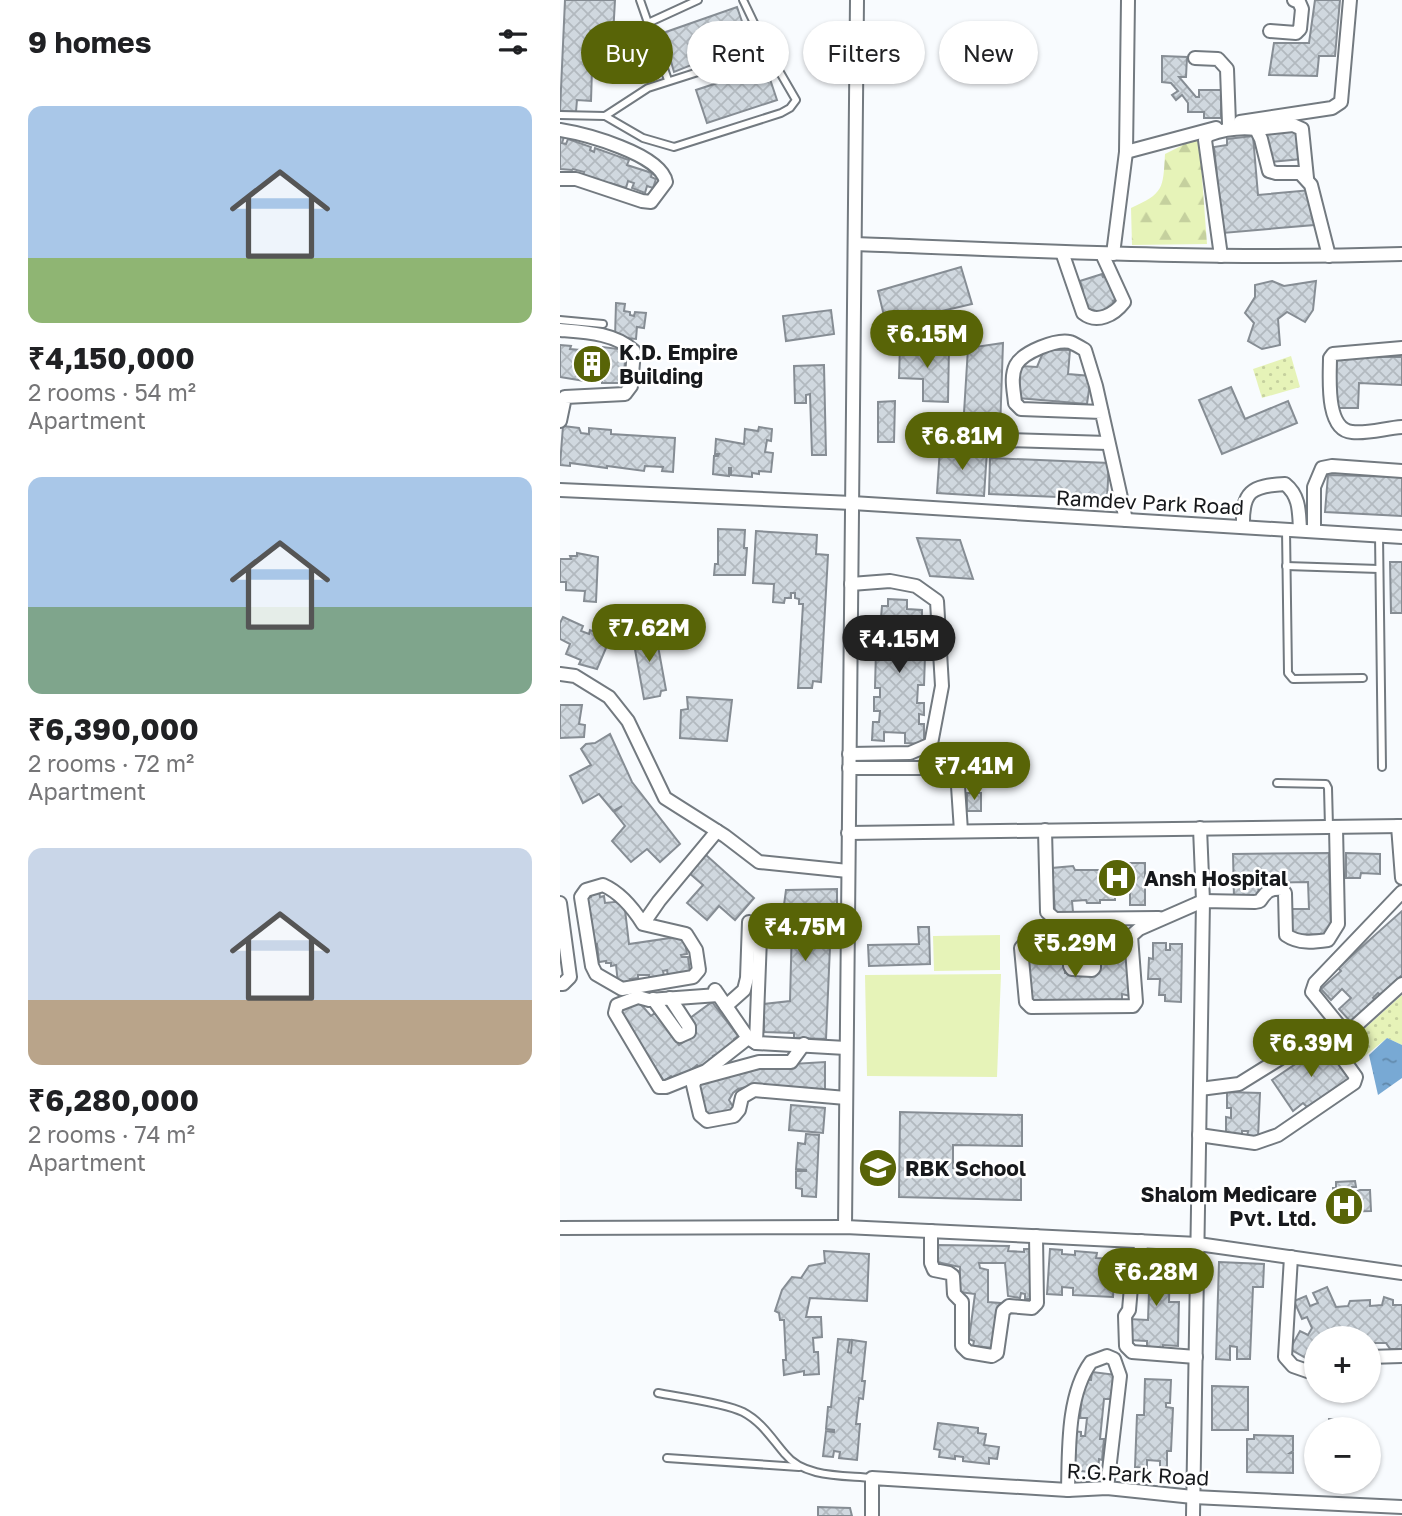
<!DOCTYPE html>
<html lang="en">
<head>
<meta charset="utf-8">
<style>
  body { margin:0; font-family:"Golos Text",sans-serif; background:#f6f6f6; color:#202124; height:100vh; display:flex; flex-direction:column; font-size:26px; white-space:nowrap }
  * { box-sizing:border-box; margin:0 }
  p { font-size:23px; color:#757577 }
  .icon { flex:none; width:38px; height:38px; fill:none; stroke:currentColor; stroke-width:2; stroke-linecap:round; stroke-linejoin:round }
  .map { position:relative; flex:1; overflow:hidden }
  .drawer { display:flex; flex-direction:column; background:#fff; width:560px }
  .drawer>* { flex:none }
  .hud { position:absolute; left:21px; top:21px; width:665px; height:63px; display:flex; gap:14px }
  .tools { position:absolute; left:744px; top:1326px; display:grid; gap:14px }
  .tools a { display:grid; place-items:center; width:77px; height:77px; border-radius:50%; background:#fff; box-shadow:0 2px 5px #0004; font-size:35px }
  .price { position:absolute; translate:-50% -60px; padding:0 16px; border-radius:24px; background:#586407; color:#fff; font-size:23px; line-height:46px; filter:drop-shadow(0 2px 4px #0008) }
  .price::after { content:''; position:absolute; left:50%; top:42px; width:21px; height:16px; margin-left:-10px; background:inherit; clip-path:polygon(0 0,100% 0,50% 100%) }
  .price.current { background:#222; color:#fff }
  ul { padding:0; list-style:none }
  li { display:grid; align-content:center; gap:14px; height:371px; padding:0 28px }
  li span { display:grid; place-items:center; height:217px; border-radius:14px; color:#555 }
  li>.icon { margin-inline-start:auto }
  span .icon { width:126px; height:126px; fill:#fffc; stroke-width:1 }
  li b { font-size:30px }
  h2 { display:flex; justify-content:space-between; align-items:center; height:84px; padding:0 28px; font-size:30px }
  .tag { padding:0 24px; border-radius:32px; background:#fff; box-shadow:0 2px 5px #0004; font-size:24px; line-height:63px }
  .tag.current { background:#586407; color:#fff }
  main { display:flex; flex:1; min-height:0 }
  .map>svg:first-child { display:block }
  .grass { fill:url(#grass-dots) }
  .forest { fill:url(#forest-firs) }
  .pitch { fill:#e6f3b8 }
  .water { fill:url(#water-ripples) }
  .building { fill:url(#building-cross-hatch); stroke:#868d94; stroke-width:2 }
  .lines { fill:none; stroke-linecap:round; stroke-linejoin:round }
  .lane-casing { stroke:#737a80; stroke-width:10 }
  .street-casing { stroke:#737a80; stroke-width:16 }
  .lane { stroke:#fff; stroke-width:6 }
  .street { stroke:#fff; stroke-width:12 }
  .labels { text-anchor:middle; dominant-baseline:central; stroke-width:5; stroke-linejoin:round; paint-order:stroke }
  .poi-label { font-size:21px; font-weight:bold; fill:#17191c; stroke:#fff; text-anchor:start }
  .street-label { font-size:21px; fill:#17191c; stroke:#fff }
</style>
</head>
<body>
<main>
<section class="drawer">
<h2>9 homes<svg class="icon" aria-label="filters" viewBox="0 0 24 24"><path d="M4 7h16M4 17h16"/><circle cx="9" cy="7" r="2"/><circle cx="15" cy="17" r="2"/></svg></h2>
<ul>
<li><span style="background:linear-gradient(#a9c7e8 70%,#8fb573 0)"><svg class="icon" aria-label="home" viewBox="0 0 24 24"><path d="M3 11l9-7 9 7M6 9v11h12V9"/></svg></span><div><b>₹4,150,000</b><p>2 rooms · 54 m²</p><p>Apartment</p></div></li>
<li><span style="background:linear-gradient(#a9c7e8 60%,#7fa58c 0)"><svg class="icon" aria-label="home" viewBox="0 0 24 24"><path d="M3 11l9-7 9 7M6 9v11h12V9"/></svg></span><div><b>₹6,390,000</b><p>2 rooms · 72 m²</p><p>Apartment</p></div></li>
<li><span style="background:linear-gradient(#c9d6e8 70%,#b9a48a 0)"><svg class="icon" aria-label="home" viewBox="0 0 24 24"><path d="M3 11l9-7 9 7M6 9v11h12V9"/></svg></span><div><b>₹6,280,000</b><p>2 rooms · 74 m²</p><p>Apartment</p></div></li>
</ul>
</section>
<div class="map">
<svg width="842" height="1516" viewBox="0 0 842 1516">
  <defs>
    <pattern id="grass-dots" width="8" height="8" patternUnits="userSpaceOnUse" patternTransform="scale(1.75)"><rect width="8" height="8" fill="#e6f3b8"/><path d="M2 2h.1M6 6h.1" fill="none" stroke="#c5d09e" stroke-width="1.8" stroke-linecap="round"/></pattern>
    <pattern id="forest-firs" width="22" height="20" patternUnits="userSpaceOnUse" patternTransform="scale(1.75)"><rect width="22" height="20" fill="#e6f3b8"/><path d="M5 1l3.5 6h-7zM16 11l3.5 6h-7z" fill="#c5d09e"/></pattern>
    <pattern id="water-ripples" width="26" height="14" patternUnits="userSpaceOnUse" patternTransform="scale(1.75)"><rect width="26" height="14" fill="#78a9d4"/><path d="M2 4q2-2 4 0t4 0M15 11q2-2 4 0t4 0" fill="none" stroke="#6189ab"/></pattern>
    <pattern id="building-cross-hatch" width="8" height="8" patternUnits="userSpaceOnUse" patternTransform="scale(1.75)"><rect width="8" height="8" fill="#d0d8df"/><path d="M0 0l8 8M0 8l8-8" fill="none" stroke="#b2b9bf"/></pattern>
  </defs>
  <rect width="100%" height="100%" fill="#f8fbfe"/>
  <g class="grass">
    <path d="M731,356l9,31 -38,11 -9,-29z"/>
    <path d="M842,995v50l-15,-7 -33,27 -11,-17z"/>
  </g>
  <path class="forest" d="M639,137l8,107 -75,1 -1,-37c33,-15 32,-19 34,-54z"/>
  <g class="pitch">
    <path d="M440,935v35l-66,1 -1,-35z"/>
    <path d="M441,974l-4,103 -130,-1 -2,-101z"/>
  </g>
  <path class="water" d="M827,1038l15,7v33l-24,17 -9,-40z"/>
  <g class="building">
    <path d="M5,0h50l-2,36 24,1 -1,34 -44,-2 -1,32 -14,-1 -1,12 -16,-1z"/>
    <path d="M755,0h25l-5,56h-16l-2,20 -48,-1 5,-32h35z"/>
    <path d="M177,7l12,35 -75,30 -11,-39z"/>
    <path d="M602,56l25,1 -1,20h-7l17,20h3v-7h22v28h-17v-6h-16v-9l-6,-8 -6,5 -4,-5 6,-4 -7,-8 -9,-1z"/>
    <path d="M206,67l11,33 -70,23 -11,-33z"/>
    <path d="M740,130l2,29 -33,3 -3,-29z"/>
    <path d="M0,136l4,1 -2,6 4,1 2,-5 23,8 -1,3 4,2 1,-4 34,12 -2,5 25,8 -1,4 5,2 -3,9 -6,-2 -2,7 -13,-5 2,-5 -6,-2 -2,7 -16,-5 -1,3 -26,-9 1,-5 -11,-3 -1,1 -12,-1z"/>
    <path d="M693,136l5,59 53,-5 3,35 -91,8 -9,-86 13,-2v-6z"/>
    <path d="M401,267l11,37 -86,20 -8,-33z"/>
    <path d="M542,274l1,3 7,-3 9,25 -6,2 2,6 -13,7 -1,-3 -12,4 -11,-23 5,-1 -3,-10z"/>
    <path d="M712,281l12,5 32,-5 -3,29 -8,12 -18,-10 -9,7 2,26 -18,4 -14,-8 6,-18 -9,-10 10,-16v-12z"/>
    <path d="M56,303l9,1 -1,7 6,1v3l4,1 1,-4 11,1 -2,15 -7,-1 -1,12 -21,-2z"/>
    <path d="M271,310l3,24 -48,7 -3,-25z"/>
    <path d="M443,343l-3,88 -37,-2 5,-81z"/>
    <path d="M0,345l11,1 -1,3 32,3 1,-5 23,3 -3,33h-21v-4l-10,-1 -1,4 -31,-5z"/>
    <path d="M340,345l49,2 -1,55 -25,-1v-22l-24,-1z"/>
    <path d="M484,350h26l-2,24 23,2 -4,28 -69,-6 3,-32 16,1z"/>
    <path d="M777,357h65v28l-43,-2 -1,25h-24z"/>
    <path d="M264,365l2,90h-14l-2,-61 -4,1v8h-11l-1,-37z"/>
    <path d="M671,387l14,32 43,-18 9,22 -75,31 -23,-54z"/>
    <path d="M335,401l-1,41h-16v-40z"/>
    <path d="M3,426l16,2 2,5 8,1v-6l22,2v4l64,4 -2,34 -11,-1 1,-4 -18,-1 -1,5 -37,-5v2l-37,-5v3l-10,-1z"/>
    <path d="M199,427l13,2 -1,12 -4,-1 -2,12 8,1 -2,19 -12,-1v3l-7,-1v4l-21,-2v-7h-2v8l-16,-2 1,-18h4l1,-2h-4l1,-15 28,5 1,-15 13,2z"/>
    <path d="M380,448l47,3 -3,45 -47,-3z"/>
    <path d="M430,458l119,5 -2,36 -118,-5z"/>
    <path d="M768,475l74,2v39l-77,-4z"/>
    <path d="M158,529l27,1 -1,18h3l-2,27h-31l1,-11h3z"/>
    <path d="M196,531l61,4 -1,19 12,1 -7,127 -8,-1 -1,7h-14l5,-84h-4v-5l-4,-1v-5h-4v5h-6l-1,5 -11,-1 1,-18 -21,-1z"/>
    <path d="M357,538l43,2 13,39 -43,-3z"/>
    <path d="M17,553l21,4 -2,45 -12,-1 1,-10 -19,-1v-8h-6v-23h11l-1,-3h7z"/>
    <path d="M830,562h12v51h-11z"/>
    <path d="M328,599l19,1v9l15,1v8h-5l-1,19h5l-1,18 5,1 -1,29h-6l-1,18h7v12l-5,-1v10h5v20l-19,-1v-10l-21,-1v9l-12,-1 1,-18h6l1,-11h-6v-14h6v-9h-5l1,-39h4v-17h5v-14h-4l1,-12h6z"/>
    <path d="M3,617l20,9 -2,5 8,3 1,-4 12,5 -1,3 8,3 -12,28 -18,-5 2,-4 -15,-6 4,-10 -10,-5v-16z"/>
    <path d="M91,630l1,5h4l10,55 -5,1 -1,5 -16,3 -12,-66z"/>
    <path d="M127,697l45,3 -5,41 -47,-3 1,-28 7,-1z"/>
    <path d="M0,705h22l-3,19 6,1 -1,12 -24,1z"/>
    <path d="M50,734l22,48 48,62 -20,18 -13,-13 -16,13 -19,-21 13,-15 -11,-14 8,-6 -9,5 -14,-17 -16,9 -13,-27 21,-11 -10,-16 5,-5 9,-1z"/>
    <path d="M383,753l18,2 -1,10 -18,-2z"/>
    <rect x="407" y="793" width="14" height="18"/>
    <path d="M769,853l2,81 -41,1v-26h19l-1,-27 -50,1 1,15h-25l-1,-44z"/>
    <path d="M786,853l34,1v20l-19,-1 -1,5h-14z"/>
    <path d="M146,855l48,43 -19,22 -16,-14 -12,14 -20,-17 16,-18 -14,-12z"/>
    <path d="M564,863h21v42h-15v-13h-15v8h-15v3h-13l-1,-3 -14,1 1,11 -18,1 -3,-45 21,-2 2,4h49z"/>
    <path d="M277,889v35h-6l-5,115 -32,-1v-5l-30,-1v-28l26,-3 2,-77 -26,4 -2,-18 20,-5 2,-15z"/>
    <path d="M39,891l1,6 4,-1 1,7 19,-2 5,43 55,-8 3,18 -6,1 1,2h6l2,15 -22,4 -1,-6 -4,1 1,5 -15,2v-3h-11v3l-8,1 1,2 -13,2 -2,-18 -5,1v-3h-5v-2l-7,1 -2,-18 -5,1 -6,-47 5,-1 -1,-4z"/>
    <path d="M842,911v64l-22,20 -2,-2 -5,5 2,3 -24,21 -12,-13 12,-11 -9,-9 -11,11 -10,-11 20,-18 -3,-3z"/>
    <path d="M358,927h11l1,37 -61,2 -1,-21 51,-1z"/>
    <path d="M593,943h13v7h4v-6h12l-1,58 -16,-1v-6h-6l1,-16h-12l1,-21 4,1z"/>
    <path d="M464,949h41v24h32v-18l30,1 3,40 -8,-2v10l-90,-1v-10l-5,-1z"/>
    <path d="M77,1000l14,16 4,-3 24,32 17,-12 -10,-12 26,-19 26,34 -4,3 2,4 -19,14 -2,-2 -2,1 2,3 -15,11 -3,-5 -5,4 3,3 -20,8 -4,-4 -7,5 -46,-70z"/>
    <path d="M765,1044l24,35 -42,28 -4,-4 -10,8 -21,-31z"/>
    <path d="M265,1062v31l-66,-9 -21,5 -5,4 -4,7 6,10 -30,6 -7,-34 78,-17z"/>
    <path d="M667,1092l33,1 -2,45h-11l1,-7h-6v3l-16,-1v-16l5,1v-10h-4z"/>
    <path d="M231,1105l34,3 -2,25 -34,-3z"/>
    <path d="M340,1112l122,3v31l-69,-1v23l68,2v30l-122,-3z"/>
    <path d="M246,1134l13,1 -3,62 -14,-1v-7l-6,-1v-17h10v-1l-10,-1 2,-26 7,1z"/>
    <path d="M795,1181l1,6h-4v10h3v-5l5,-2h10l1,21 -35,1v-2h-6v-13l3,-1v-8h3v-6z"/>
    <path d="M377,1245l72,1 -1,5 16,1v-3h9l1,50h-9v-5l-4,-1 -1,5 -12,-2 -3,-33h-26l1,5 8,2v32l12,1 -6,45 -21,-2 1,-5 -5,-2 6,-45 -15,-2v-25l-23,-5z"/>
    <path d="M490,1249l12,1v4l13,1v-4l22,2 -1,5 16,1 1,-6 11,1 -1,13 -8,-1 -2,31 -40,-2v-7l-11,-1v8l-15,-1z"/>
    <path d="M264,1251l45,3 -2,47 -57,-3 -4,19h15l1,20 -9,1 1,14h4l1,22 -15,1v-4l-20,4 -1,-15h3l-2,-40h-4l-1,-7 -4,-2 7,-21 10,-13 9,1 8,-12 16,-3z"/>
    <path d="M586,1253l14,1v5l10,1 -1,42h10l-1,44 -15,-1v7h-16v-11l-19,-1 1,-21 19,1 1,-28h-14l1,-15h9z"/>
    <path d="M659,1262l45,2 -1,23h-10l-3,72h-13v-12l-7,-1v14l-14,-1z"/>
    <path d="M767,1287l9,20 12,-1 2,-5 20,-1v6l12,-1 2,-8 9,3v5h9v44h-12l-4,-6h-18v-4h-20v-4l-17,-2 -3,6h-12v27l-6,-4 3,-5 -5,-3 -2,4 -16,-9 10,-18 8,4 4,-7 -5,-11 -5,2 -8,-18 12,-5 4,10 8,-3 -5,-10z"/>
    <path d="M278,1339l12,1 -2,12 3,1 1,-13 14,2 -4,39h3l-2,18 -4,-1 -3,26h4l-3,36 -18,-2 1,-6 -6,-1 -1,6 -10,-1 3,-25 8,1v-2l-8,-1 2,-22h3z"/>
    <path d="M532,1372l25,3 -4,24h-9l-4,40h4l-2,21 -3,-1 -1,14 -26,-3v-39l9,1v4h4l2,-18h-7l3,-38h8z"/>
    <path d="M585,1379l26,1 -1,23h-4v4l7,1 -2,43h-4v16h-7v-6l-13,-1v8l-12,-1 2,-52h7z"/>
    <path d="M652,1386l36,1v43h-36z"/>
    <path d="M769,1419l17,2 -2,9h-16z"/>
    <path d="M378,1423l40,5v5l8,1 -2,11 15,2 -2,12 -8,-1v6l-26,-3v-4l-8,-1v3l-16,-2 1,-7 -6,-1z"/>
    <path d="M694,1435l39,1v15l-3,2h3v20l-46,-1v-33h7z"/>
    <path d="M808,1443l9,1 -4,32h-5z"/>
    <path d="M258,1507l32,1 2,8h-34z"/>
  </g>
  <g class="lines">
    <g class="lane-casing">
      <g id="lane">
        <path d="M80,0l28,80"/>
        <path d="M88,23l50,-23"/>
        <path d="M0,115l45,1 43,-28 119,-38 -24,-50"/>
        <path d="M45,116l38,22 31,9 107,-34 9,-5 6,-8 -29,-50"/>
        <path d="M0,320l43,4"/>
        <path d="M726,530l2,143 5,6 70,-1"/>
        <path d="M819,535l3,232"/>
        <path d="M726,566l93,3"/>
        <path d="M717,783l49,1 2,4 1,39"/>
        <path d="M98,1393c21,4 67,10 85,19 19,10 29,27 42,42 19,24 59,21 87,24"/>
        <path d="M107,1458l132,9"/>
      </g>
    </g>
    <g class="street-casing">
      <g id="street">
        <path d="M710,31l26,2 4,-4 2,-20 -3,-7 -5,-2"/>
        <path d="M635,58l23,1 9,10 2,55"/>
        <path d="M680,122l92,-14 9,-6 9,-102"/>
        <path d="M696,129l37,-4 9,4 5,49"/>
        <path d="M0,130c25,4 101,24 106,52l-15,20 -9,-1 -66,-22h-16"/>
        <path d="M566,152l90,-24"/>
        <path d="M295,244c182,7 364,16 547,10"/>
        <path d="M502,252l21,61c14,11 31,2 41,-11l-22,-48"/>
        <path d="M553,254l13,-102 2,-152"/>
        <path d="M661,256l-16,-116 3,-5c14,-5 32,-8 48,-6l5,10 8,32 7,2h24l11,12 18,71"/>
        <path d="M0,330c26,2 55,3 74,21l-3,35 -6,8 -60,3 -5,24"/>
        <path d="M842,348l-69,6 -3,4c0,18 -5,72 22,74 15,2 34,-4 50,-5"/>
        <path d="M542,412l-81,-3 -6,-6c-1,-12 -5,-26 1,-38 7,-13 40,-26 54,-23 5,2 10,5 15,8l11,36 30,134"/>
        <path d="M376,438l172,5"/>
        <path d="M0,490l292,13 550,34"/>
        <path d="M683,527c-1,-36 8,-41 42,-43 15,12 14,28 15,46"/>
        <path d="M754,531v-44l8,-19 10,-2 70,5"/>
        <path d="M0,674l15,2 34,21 19,24 37,77 60,38 34,26 89,9"/>
        <path d="M289,754l61,-1 21,-9 11,-58 -5,-85 -21,-15 -26,-5 -39,3"/>
        <path d="M289,768h100l8,3 4,60"/>
        <path d="M838,826l4,52"/>
        <path d="M485,830l2,82 8,7 104,-1"/>
        <path d="M288,833l554,-7"/>
        <path d="M842,892l-87,91 -3,9 30,37h10l50,-45"/>
        <path d="M0,903l10,74 -7,7h-3"/>
        <path d="M83,924c-10,-16 -22,-31 -40,-39l-17,5 -5,7 11,69 4,8 26,15 71,-12 6,-7 -3,-20 -10,-16 -43,-10 16,-23 58,-70"/>
        <path d="M571,936l5,66 -3,4 -102,1 -5,-5 -5,-54 4,-5 69,-2 37,-5 8,-7 64,-28 52,1 5,-1c6,-10 11,-13 22,-12l3,4 1,42c13,9 28,7 42,5l10,-16 -2,-97"/>
        <path d="M509,940l1,26 2,3 20,1 2,-2v-27"/>
        <path d="M155,990l33,48 8,5 90,5"/>
        <path d="M158,995l-69,5 -11,-3 -21,8 -2,8 44,74h7l40,-16 42,-33"/>
        <path d="M93,999l27,37 9,-4v-5l-19,-29"/>
        <path d="M166,1006l18,-16 3,-12 2,-56"/>
        <path d="M196,1043l4,-105"/>
        <path d="M244,1044l-13,18h-32l-63,17 -3,6 7,30 7,6 27,-5 5,-6 3,-13 12,-7 92,8"/>
        <path d="M639,1135l56,8 23,-8 76,-52 2,-6 -31,-43 -7,1 -79,49 -39,5"/>
        <path d="M285,1227l12,-1227"/>
        <path d="M0,1228l285,-1 353,17 204,29"/>
        <path d="M371,1231v32l3,7 15,3 4,3 1,18 8,8v44l6,6 24,4 5,-3 6,-42 6,-5 23,2 5,-5 -1,-67"/>
        <path d="M581,1241l-1,25 -8,10 -3,34 -4,6 1,30 6,6 64,5"/>
        <path d="M731,1257l-6,100 8,9 23,8"/>
        <path d="M808,1357l34,-1"/>
        <path d="M508,1490c1,-40 -1,-95 23,-128l16,-6 7,3 6,17 -13,112"/>
        <path d="M312,1516v-38l196,12 39,-2 86,9 209,10"/>
        <path d="M633,1516l10,-615 -3,-73"/>
      </g>
    </g>
    <use href="#lane" class="lane"/>
    <use href="#street" class="street"/>
  </g>
  <defs>
    <g id="building-disc" transform="scale(2.0125)"><circle r="9.5" fill="#586407" stroke="#fff"/><path d="M-4-6H4V6H1V3H-1V6H-4ZM-2.5-4.3h1.7v1.8h-1.7ZM.8-4.3h1.7v1.8H.8ZM-2.5-1h1.7V.8h-1.7ZM.8-1h1.7V.8H.8Z" fill="#fff"/></g>
    <g id="hospital-disc" transform="scale(2.0125)"><circle r="9.5" fill="#586407" stroke="#fff"/><path d="M-5-5h3v3.5h4V-5h3V5h-3V1.5h-4V5h-3Z" fill="#fff"/></g>
    <g id="school-disc" transform="scale(2.0125)"><circle r="9.5" fill="#586407" stroke="#fff"/><path d="M0-5L7-2L0 1L-7-2ZM-4 1L0 2.5L4 1V4Q0 6-4 4Z" fill="#fff"/></g>
  </defs>
  <g fill-rule="evenodd">
    <use href="#building-disc" x="32" y="364"/>
    <use href="#hospital-disc" x="557" y="878"/>
    <use href="#school-disc" x="318" y="1168"/>
    <use href="#hospital-disc" x="784" y="1206"/>
  </g>
  <g class="labels">
    <g class="poi-label">
      <text x="59" y="352">K.D. Empire<tspan x="59" dy="24">Building</tspan></text>
      <text x="584" y="878">Ansh Hospital</text>
      <text x="345" y="1168">RBK School</text>
      <text x="757" y="1194" text-anchor="end">Shalom Medicare<tspan x="757" dy="24">Pvt. Ltd.</tspan></text>
    </g>
    <g class="street-label">
      <text transform="translate(590 502) rotate(3)">Ramdev Park Road</text>
      <text transform="translate(578 1474) rotate(3)">R.G.Park Road</text>
    </g>
  </g>
</svg>
<div class="tools">
<a>+</a>
<a>−</a>
</div>
<b class="price" style="left:367px;top:370px">₹6.15M</b>
<b class="price" style="left:402px;top:472px">₹6.81M</b>
<b class="price" style="left:89px;top:664px">₹7.62M</b>
<b class="price current" style="left:339px;top:675px">₹4.15M</b>
<b class="price" style="left:414px;top:802px">₹7.41M</b>
<b class="price" style="left:245px;top:963px">₹4.75M</b>
<b class="price" style="left:515px;top:979px">₹5.29M</b>
<b class="price" style="left:751px;top:1079px">₹6.39M</b>
<b class="price" style="left:596px;top:1308px">₹6.28M</b>
<div class="hud">
<a class="tag current">Buy</a>
<a class="tag">Rent</a>
<a class="tag">Filters</a>
<a class="tag">New</a>
</div>
</div>
</main>
</body>
</html>
